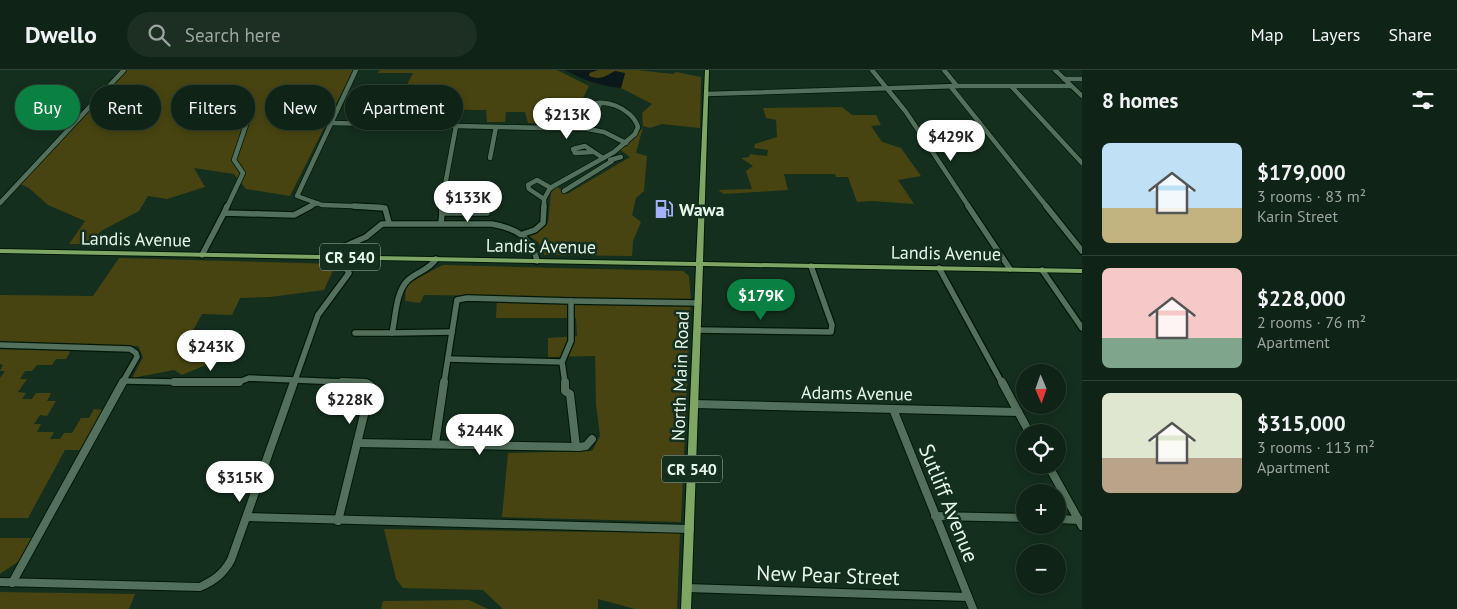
<!DOCTYPE html>
<html lang="en">
<head>
<meta charset="utf-8">
<style>
  body { margin:0; font-family:"PT Sans",sans-serif; background:#1d2f23; color:#f1f3f6; height:100vh; display:flex; flex-direction:column; font-size:19px; white-space:nowrap }
  * { box-sizing:border-box; margin:0 }
  p { font-size:16px; color:#9ba4a1 }
  .icon { flex:none; width:28px; height:28px; fill:none; stroke:currentColor; stroke-width:2; stroke-linecap:round; stroke-linejoin:round }
  .map { position:relative; flex:1; overflow:hidden }
  .side { display:flex; flex-direction:column; background:#0f2316; width:375px }
  .side>* { flex:none }
  .hud { position:absolute; left:15px; top:15px; width:475px; height:45px; display:flex; gap:10px }
  .needle { width:32px; rotate:178deg }
  .tools { position:absolute; left:1016px; top:294px; display:grid; gap:10px }
  .tools a { display:grid; place-items:center; width:50px; height:50px; border-radius:50%; background:#0f2316; box-shadow:0 2px 8px #0003,0 0 0 1px #2f4035; font-size:25px }
  .price { position:absolute; translate:-50% -42px; padding:0 11px; border-radius:18px; background:#fff; color:#222; font-size:16px; line-height:32px; filter:drop-shadow(0 1px 2px #0008) }
  .price::after { content:''; position:absolute; left:50%; top:30px; width:15px; height:11px; margin-left:-8px; background:inherit; clip-path:polygon(0 0,100% 0,50% 100%) }
  .price.current { background:#0b8043; color:#fff }
  ul { padding:0; list-style:none }
  li { display:flex; align-items:center; gap:15px; height:125px; padding:0 20px }
  li+li { border-top:1px solid #2f4035 }
  li span { display:grid; place-items:center; flex:none; width:140px; height:100px; border-radius:8px; color:#555 }
  li>.icon { margin-inline-start:auto }
  span .icon { width:60px; height:60px; fill:#fffc; stroke-width:1 }
  li b { font-size:21px }
  h2 { display:flex; justify-content:space-between; align-items:center; height:60px; padding:0 20px; font-size:21px }
  .tag { padding:0 18px; border-radius:22px; background:#0f2316; box-shadow:0 2px 8px #0003,0 0 0 1px #2f4035; font-size:18px; line-height:45px }
  .tag.current { background:#0b8043; color:#fff }
  header { display:flex; align-items:center; gap:30px; box-sizing:border-box; height:70px; padding:0 25px; background:#0f2316; border-bottom:1px solid #2f4035 }
  header strong { font-size:24px }
  nav { display:flex; gap:28px; margin-inline-start:auto; font-size:18px }
  .search { width:350px; height:45px; background:#1d2f23; display:flex; align-items:center; gap:12px; box-sizing:border-box; padding:0 18px; border-radius:28px; color:#9ba4a1; font-size:19px }
  main { display:flex; flex:1; min-height:0 }
  .map>svg:first-child { display:block }
  .green { fill:#474411 }
  .water { fill:#0a1819 }
  .lines { fill:none; stroke-linecap:round; stroke-linejoin:round }
  .minor-far2-casing { stroke:#001707; stroke-width:6 }
  .minor-far1-casing { stroke:#001707; stroke-width:8 }
  .minor-casing { stroke:#001707; stroke-width:10 }
  .major-casing { stroke:#001707; stroke-width:2 }
  .minor-far2 { stroke:#52705b; stroke-width:4.5 }
  .minor-far1 { stroke:#52705b; stroke-width:5.5 }
  .minor { stroke:#52705b; stroke-width:8 }
  .major { fill:#7ea564; fill-rule:evenodd }
  .labels { text-anchor:middle; dominant-baseline:central; stroke-width:5; stroke-linejoin:round; paint-order:stroke }
  .shield { fill:#142f1e; stroke:#a6baad; stroke-width:1 }
  .shield-label { font-size:16px; font-weight:bold; fill:#e5f6ea }
  .poi-label { font-size:18px; font-weight:bold; fill:#e5f6ea; stroke:#142f1e; text-anchor:start }
  .street-label { font-size:18px; fill:#e5f6ea; stroke:#142f1e }
  .near-street-label { font-size:21px; fill:#e5f6ea; stroke:#142f1e }
</style>
</head>
<body>
<header>
<strong>Dwello</strong>
<div class="search"><svg class="icon" aria-label="search" viewBox="0 0 24 24"><circle cx="10" cy="10" r="6"/><path d="M15 15l6 6"/></svg>Search here</div>
<nav><a>Map</a><a>Layers</a><a>Share</a></nav>
</header>
<main>
<div class="map">
<svg width="1082" height="539" viewBox="0 0 1082 539">
  <rect width="100%" height="100%" fill="#142f1e"/>
  <g class="green">
    <path d="M126,0h227l-63,126 -44,-7 -12,-15 -40,-6 11,19 -38,12 -19,-3 -9,15 -38,20 -9,13h-23l16,-23 -37,-16 -19,-17 -9,-4z"/>
    <path d="M380,0h177l32,16 -8,16 1,13h-22v9l-32,-1 -3,-11h-19l-1,10h-18l-1,-12 -120,-1 5,-15h31l11,-21h-36z"/>
    <path d="M598,0h39l36,4 3,-2 25,5 -1,51 -38,-4 -12,4 -7,-2 -1,-13 10,-9 -31,-16 4,-15c-13,1 -24,8 -36,3l1,-4z"/>
    <path d="M842,37l10,8h24l5,10 -10,1 11,16 19,6 20,28 -23,4 16,24 -42,-3 -15,1 -9,-25h-12l-1,-3h-51l4,16 -64,4 -6,-4 34,-1 -6,-18 7,-5 -12,-8 8,-1 1,-3 17,2 1,-6 -14,-2 1,-4 22,-7 -1,-17 -10,-2 -3,-10z"/>
    <path d="M643,57l-7,26 11,3 -3,35 -8,7 -4,17 9,7 -8,19 -1,15 -88,-1 -6,-13 -9,-6 19,-13 3,-32 5,-5 11,8 63,-37 -11,-8 14,-9z"/>
    <path d="M119,188l217,6 -12,26 -54,7 -30,1 -8,17 -30,-1 -11,20 29,1 -12,29 -26,11 -8,-5 -42,8 11,-21 -5,-11 -138,-2v-49l93,1z"/>
    <path d="M443,195l240,6 6,5 2,25 -10,221 -179,-5 6,-64 84,-2 8,-15 -4,-32 -1,-48 -47,1v-19l29,-2 -1,-18h-80l1,-22 -73,-1 -4,8 -15,-2 1,-17z"/>
    <path d="M0,279l71,1 -5,9h-10l-4,6h-15l-5,6h-7l-5,8h7l-9,13 8,1 -4,6h10l4,-6h15l-4,8h9l-9,15 -7,-1 -6,9h7l-4,8h17l-4,7h10l4,-6h8l9,-15h8l5,-9 11,1 -22,40h-18l-37,68h-28v-140l5,-7h-5l3,-6 -3,-1z"/>
    <path d="M384,459l296,4 -3,76h-42l-37,-10v10h-95l-20,-19 -80,-2 -7,-9z"/>
    <path d="M0,468h32l-10,21 -22,15z"/>
    <path d="M0,522l135,2 -6,15h-129z"/>
    <path d="M469,530l19,9h-107l2,-8z"/>
  </g>
  <path class="water" d="M565,0h33l-9,3v3c11,5 17,0 26,-5l10,2 -4,15c-21,-2 -38,-8 -56,-18z"/>
  <g class="lines">
    <g class="minor-far2-casing">
      <g id="minor-far2">
        <path d="M356,0l-59,126 25,9 60,2"/>
        <path d="M872,0l34,42 63,95"/>
        <path d="M944,0l13,16"/>
        <path d="M1055,0l27,26"/>
        <path d="M1064,9h18"/>
        <path d="M951,17l96,120"/>
        <path d="M1012,17l70,76"/>
        <path d="M706,24l251,-8h114"/>
        <path d="M332,53l256,6 16,3 22,11"/>
        <path d="M593,82l-18,1 -2,-4 12,-3 18,12"/>
        <path d="M490,88l6,-31"/>
        <path d="M610,90l11,-3"/>
        <path d="M564,121l48,-30"/>
        <path d="M544,129l-15,-10 -1,-4 9,-5 14,8"/>
        <path d="M0,133l124,-133"/>
        <path d="M227,137l16,-34 -9,-13 13,-38"/>
        <path d="M309,137l8,-4"/>
        <path d="M441,137l15,-81"/>
        <path d="M544,137v-8l6,-11 64,-36 21,-18 3,-7c-6,-19 -37,-32 -53,-19l12,4 3,-9"/>
      </g>
    </g>
    <g class="minor-far1-casing">
      <g id="minor-far1">
        <path d="M354,136l31,2 4,15"/>
        <path d="M441,136l1,7"/>
        <path d="M968,136l42,63"/>
        <path d="M1046,136l36,45"/>
        <path d="M224,143l3,-7"/>
        <path d="M441,153l1,-10h45"/>
        <path d="M523,164l12,-4 8,-7 1,-17"/>
        <path d="M202,185l22,-42 70,2 17,-9"/>
        <path d="M331,187l10,-9 25,-11 16,-13h110c23,4 40,13 45,37"/>
        <path d="M939,198l63,115"/>
        <path d="M1042,200l40,58"/>
        <path d="M571,231l128,2"/>
        <path d="M698,260l133,2 1,-7 -21,-59"/>
        <path d="M355,263h37c4,-16 3,-40 16,-53 9,-8 21,-10 28,-21"/>
        <path d="M392,263l60,-1"/>
        <path d="M0,275l130,4 6,4 1,4 -15,26"/>
        <path d="M448,289l114,3"/>
        <path d="M126,311l98,2 15,-1 10,-4 117,5"/>
        <path d="M294,313l24,-68 31,-42 -5,-8 3,-8"/>
        <path d="M444,313l13,-83 10,-2 104,3v40l-9,21 3,21"/>
      </g>
    </g>
    <g class="minor-casing">
      <g id="minor">
        <path d="M174,312h65"/>
        <path d="M565,312v9l5,3 6,53"/>
        <path d="M1002,312l27,50"/>
        <path d="M695,334l323,8"/>
        <path d="M893,339l80,200"/>
        <path d="M357,373l222,4 7,-1 6,-7"/>
        <path d="M435,374l9,-62"/>
        <path d="M1048,395l34,61"/>
        <path d="M935,446l90,2"/>
        <path d="M247,447l443,12"/>
        <path d="M1058,449l21,1"/>
        <path d="M338,451l33,-135 -5,-3 -24,-1"/>
        <path d="M0,512l200,5c15,-7 23,-13 31,-27l63,-178"/>
        <path d="M12,513l111,-201"/>
        <path d="M687,518l281,9"/>
      </g>
    </g>
    <g class="major-casing">
      <path id="major" d="M705,0h4l-6,192 379,7v4l-379,-7 -12,343h-10l15,-343 -696,-13v-4l696,13z"/>
    </g>
    <use href="#minor-far2" class="minor-far2"/>
    <use href="#minor-far1" class="minor-far1"/>
    <use href="#minor" class="minor"/>
    <use href="#major" class="major"/>
  </g>
  <defs>
    <g id="fuel-bare" transform="scale(1.5)"><path d="M-5.5-6h7V0h2V4h1.3V-2.5L3-4.5l.8-.8L6-3V5H2.5V1h-1V6h-7ZM-4.2-4.7v3.2H.2V-4.7Z" fill="#a5b1fc" stroke="#142f1e" stroke-width="2.5" paint-order="stroke"/></g>
  </defs>
  <g fill-rule="evenodd">
    <use href="#fuel-bare" x="664" y="139"/>
  </g>
  <g class="labels">
    <g class="shield">
      <rect x="320" y="173.5" width="60" height="27" rx="4"/>
      <rect x="662" y="385.5" width="60" height="27" rx="4"/>
    </g>
    <g class="shield-label">
      <text x="350" y="187">CR 540</text>
      <text x="692" y="399">CR 540</text>
    </g>
    <g class="poi-label">
      <text x="679" y="139">Wawa</text>
    </g>
    <g class="street-label">
      <text transform="translate(136 169) rotate(1)">Landis Avenue</text>
      <text transform="translate(541 176) rotate(1)">Landis Avenue</text>
      <text transform="translate(946 183) rotate(1)">Landis Avenue</text>
      <text transform="translate(680 306) rotate(-88)">North Main Road</text>
      <text transform="translate(857 323) rotate(1)">Adams Avenue</text>
    </g>
    <g class="near-street-label">
      <text transform="translate(949 433) rotate(68)">Sutliff Avenue</text>
      <text transform="translate(828 505) rotate(2)">New Pear Street</text>
    </g>
  </g>
</svg>
<div class="tools">
<a><svg class="needle" viewBox="-14 -14 28 28"><path d="M0-13l5 13h-10z" fill="#e53935"/><path d="M0 13l5-13h-10z" fill="#9ba4a1"/></svg></a>
<a><svg class="icon" aria-label="locate" viewBox="0 0 24 24"><circle cx="12" cy="12" r="6"/><path d="M12 2v4M12 18v4M2 12h4M18 12h4"/></svg></a>
<a>+</a>
<a>−</a>
</div>
<b class="price" style="left:567px;top:70px">$213K</b>
<b class="price" style="left:951px;top:92px">$429K</b>
<b class="price" style="left:468px;top:153px">$133K</b>
<b class="price current" style="left:761px;top:251px">$179K</b>
<b class="price" style="left:211px;top:302px">$243K</b>
<b class="price" style="left:350px;top:355px">$228K</b>
<b class="price" style="left:480px;top:386px">$244K</b>
<b class="price" style="left:240px;top:433px">$315K</b>
<div class="hud">
<a class="tag current">Buy</a>
<a class="tag">Rent</a>
<a class="tag">Filters</a>
<a class="tag">New</a>
<a class="tag">Apartment</a>
</div>
</div>
<section class="side">
<h2>8 homes<svg class="icon" aria-label="filters" viewBox="0 0 24 24"><path d="M4 7h16M4 17h16"/><circle cx="9" cy="7" r="2"/><circle cx="15" cy="17" r="2"/></svg></h2>
<ul>
<li><span style="background:linear-gradient(#bfe0f5 65%,#c2b280 0)"><svg class="icon" aria-label="home" viewBox="0 0 24 24"><path d="M3 11l9-7 9 7M6 9v11h12V9"/></svg></span><div><b>$179,000</b><p>3 rooms · 83 m²</p><p>Karin Street</p></div></li>
<li><span style="background:linear-gradient(#f6c9c9 70%,#7fa58c 0)"><svg class="icon" aria-label="home" viewBox="0 0 24 24"><path d="M3 11l9-7 9 7M6 9v11h12V9"/></svg></span><div><b>$228,000</b><p>2 rooms · 76 m²</p><p>Apartment</p></div></li>
<li><span style="background:linear-gradient(#dfe7d0 65%,#b9a48a 0)"><svg class="icon" aria-label="home" viewBox="0 0 24 24"><path d="M3 11l9-7 9 7M6 9v11h12V9"/></svg></span><div><b>$315,000</b><p>3 rooms · 113 m²</p><p>Apartment</p></div></li>
</ul>
</section>
</main>
</body>
</html>
